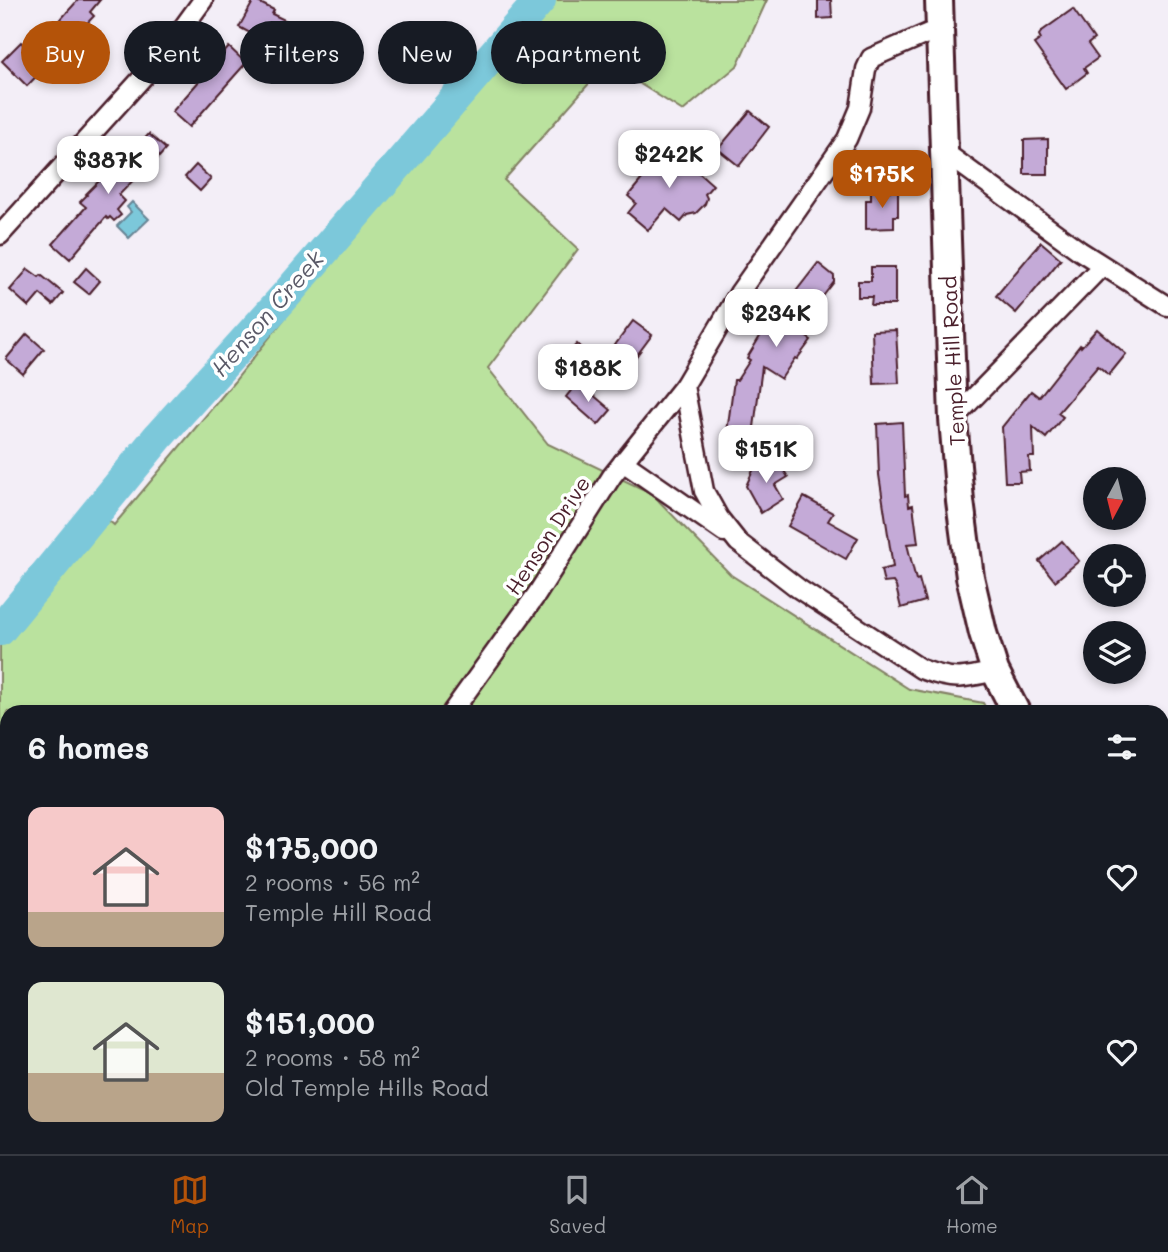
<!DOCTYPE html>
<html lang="en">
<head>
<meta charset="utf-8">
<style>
  body { margin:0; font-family:Mali,sans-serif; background:#20242c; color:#f1f3f6; height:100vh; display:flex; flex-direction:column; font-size:26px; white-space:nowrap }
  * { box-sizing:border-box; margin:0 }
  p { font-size:23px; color:#9ea1a6 }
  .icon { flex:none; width:38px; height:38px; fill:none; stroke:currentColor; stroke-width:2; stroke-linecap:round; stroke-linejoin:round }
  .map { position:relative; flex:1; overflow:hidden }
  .sheet { position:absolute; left:0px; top:705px; width:1169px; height:450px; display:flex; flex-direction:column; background:#171b24; border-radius:21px 21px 0 0; box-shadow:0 4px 10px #0003 }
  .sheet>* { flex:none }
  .guide { position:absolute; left:21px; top:21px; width:700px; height:63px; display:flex; gap:14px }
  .needle { width:46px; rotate:187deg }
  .controls { position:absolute; left:1083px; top:467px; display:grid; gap:14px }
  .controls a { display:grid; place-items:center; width:63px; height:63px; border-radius:50%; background:#171b24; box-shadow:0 4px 10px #0003; font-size:35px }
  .price { position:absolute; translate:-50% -60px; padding:0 16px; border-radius:14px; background:#fff; color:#222; font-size:23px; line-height:46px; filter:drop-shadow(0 2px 4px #0008) }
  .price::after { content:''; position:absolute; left:50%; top:42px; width:21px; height:16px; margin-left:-10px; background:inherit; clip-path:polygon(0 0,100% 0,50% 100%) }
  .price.active { background:#b45309; color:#fff }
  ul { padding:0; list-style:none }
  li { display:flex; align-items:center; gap:21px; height:175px; padding:0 28px }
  li span { display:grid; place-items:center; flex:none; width:196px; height:140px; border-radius:14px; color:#555 }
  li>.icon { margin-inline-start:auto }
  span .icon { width:84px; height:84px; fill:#fffc; stroke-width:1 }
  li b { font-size:30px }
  h2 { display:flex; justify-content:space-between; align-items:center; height:84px; padding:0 28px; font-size:30px }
  .tag { padding:0 24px; border-radius:32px; background:#171b24; box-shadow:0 4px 10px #0003; font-size:24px; line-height:63px }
  .tag.active { background:#b45309; color:#fff }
  .tab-bar { display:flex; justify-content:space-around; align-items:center; height:98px; border-top:2px solid #363941; background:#171b24; font-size:19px; color:#9ea1a6 }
  .tab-bar a { display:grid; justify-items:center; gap:4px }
  .tab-bar .active { color:#b45309 }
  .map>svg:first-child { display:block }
  .green { fill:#bae29e; stroke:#828064; stroke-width:2 }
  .water { fill:#7bc8da; stroke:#678494; stroke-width:2 }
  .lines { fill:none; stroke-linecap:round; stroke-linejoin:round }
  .river { stroke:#7bc8da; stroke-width:32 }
  .building { fill:#c4aad7; stroke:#4a1f2b; stroke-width:2 }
  .street-casing { stroke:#4a1f2b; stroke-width:23 }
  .secondary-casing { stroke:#4a1f2b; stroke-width:32 }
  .street { stroke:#fff; stroke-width:18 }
  .secondary { stroke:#fff; stroke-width:26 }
  .labels { text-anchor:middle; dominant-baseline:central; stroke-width:7; stroke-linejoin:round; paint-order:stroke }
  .street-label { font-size:21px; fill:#4a1f2b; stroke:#fff }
  .water-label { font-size:23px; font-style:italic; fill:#5b5a68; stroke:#fff }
</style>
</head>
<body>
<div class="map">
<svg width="1168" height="1154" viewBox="0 0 1168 1154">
  <rect width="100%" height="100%" fill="#f3eef7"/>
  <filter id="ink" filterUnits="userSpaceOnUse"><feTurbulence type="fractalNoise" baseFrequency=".0143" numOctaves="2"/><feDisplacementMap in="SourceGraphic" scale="14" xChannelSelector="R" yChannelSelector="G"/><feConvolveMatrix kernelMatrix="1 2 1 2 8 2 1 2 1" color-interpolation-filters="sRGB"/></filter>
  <g filter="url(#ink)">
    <g class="green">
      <path d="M539,0h228l-30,66 -54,45 -76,-48 -103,117 74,69 -90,119 60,76 103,49 80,82 178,114 74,14 5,9h-981v436h109l-4,6h-112v-546l92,-102 22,19 120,-143z"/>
      <path d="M256,1148h812l-5,6h-795z"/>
    </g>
    <path class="water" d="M132,202l17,17 -20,19 -12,-12 14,-14 -4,-5z"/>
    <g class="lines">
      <path class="river" d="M0,630l158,-193 128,-142 254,-295"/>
    </g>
    <g class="building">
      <path d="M78,0h22l-10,12 4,4 -67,70 -25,-25 19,-19 7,8 13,-13 2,2z"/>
      <path d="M254,0l20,10 -2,4 19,9 -6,16 -21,-10 -5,9 -20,-11z"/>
      <path d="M818,0h13l1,18 -14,1z"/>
      <path d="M1073,9l21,30 -6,5 10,14 -14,10 3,5 -21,16 -32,-45 7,-5 -2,-4 3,-4z"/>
      <path d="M229,47l17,16 -57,64 -17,-15z"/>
      <path d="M750,111l19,16 -30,39 -21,-17z"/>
      <path d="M149,134l17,15 -21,24 -3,-2 -23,24 6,6 -8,9 4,5 -7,6 -4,-4 -2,2 -2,-2 -36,42 -17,-15 33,-37 -6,-5 7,-7 -1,-1 24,-24 4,3z"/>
      <path d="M1048,139v35h-24v-34z"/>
      <path d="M669,146l44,39 -8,9 2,4 -2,6 -9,9 -9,2 -6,7 -15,-13 -18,21 -20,-17 8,-10 -8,-7z"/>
      <path d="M196,165l15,14 -11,12 -15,-14z"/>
      <path d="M871,191h27v25h-4v12l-28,1v-29h5z"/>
      <path d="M1041,242l20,17 -45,54 -20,-17z"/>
      <path d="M818,263l16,13v6l-37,48 14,10 -14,19 -2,-1 -14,21 -19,-12 -9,68 -26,-3 7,-52h3l13,-20 -3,-2 26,-43 3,2z"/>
      <path d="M871,267h24v38h-24l1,-8h-14v-16h13z"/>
      <path d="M86,268l14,13 -11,13 -15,-12z"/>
      <path d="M28,269l11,8 2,-2 22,18 -10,12 -13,-11 -11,13 -19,-17z"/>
      <path d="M633,321l19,14 -18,24 -19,-14z"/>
      <path d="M1097,329l29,25 -17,21 -11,-9 -40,47 5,4 -17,21 -13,-11 1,30h-5l1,14 -11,1 1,10h-15l-3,-55 29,-36 8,6 41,-52 1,2z"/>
      <path d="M896,330l3,53 -25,1 -2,-53z"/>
      <path d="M27,334l17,15 -21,25 -17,-15z"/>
      <path d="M577,344l14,13 -13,14 -15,-13z"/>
      <path d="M578,382l33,28 -13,15 -32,-28z"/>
      <path d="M902,422l3,74 3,-1 1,11 4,-1 5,38 -11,1 9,36 3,-1 6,22 -24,7 -5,-21 -3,-5 -9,1 -3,-13 12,-3 -14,-92 -2,-51z"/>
      <path d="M759,457l7,13 13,-7 9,14 -13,8 8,14 -22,14 -15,-27z"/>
      <path d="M804,497l29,16 -5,8 30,17 -12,21 -58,-33z"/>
      <path d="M1062,541l17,20 -24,20 -16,-20z"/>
    </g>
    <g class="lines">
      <g class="street-casing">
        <g id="street">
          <path d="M940,28l-69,30 -5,11 -6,39 -13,31 -108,154 -55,93 20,105 15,27 19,24 61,47 122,80c32,12 41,10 74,2"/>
          <path d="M943,151l137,100 87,55"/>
          <path d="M0,235l163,-180 40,-55"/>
          <path d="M953,419l149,-153"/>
          <path d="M623,462l101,70"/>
          <path d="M452,712l85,-118 75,-118 72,-90"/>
          <path d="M143,1154l5,-6"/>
        </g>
      </g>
      <g class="secondary-casing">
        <g id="secondary">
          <path d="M939,0l14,419 7,82 10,76 13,56 12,38 21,41"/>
          <path d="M1162,909l6,6"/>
        </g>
      </g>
      <use href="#street" class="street"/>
      <use href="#secondary" class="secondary"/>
    </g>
  </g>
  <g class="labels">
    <g class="street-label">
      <text transform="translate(952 361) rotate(-93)">Temple Hill Road</text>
      <text transform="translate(547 535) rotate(-57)">Henson Drive</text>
    </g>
    <g class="water-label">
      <text transform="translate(267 313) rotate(-49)">Henson Creek</text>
    </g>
  </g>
</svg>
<div class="controls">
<a><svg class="needle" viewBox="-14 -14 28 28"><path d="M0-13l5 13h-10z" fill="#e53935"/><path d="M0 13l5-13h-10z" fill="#9ea1a6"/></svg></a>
<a><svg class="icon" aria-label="locate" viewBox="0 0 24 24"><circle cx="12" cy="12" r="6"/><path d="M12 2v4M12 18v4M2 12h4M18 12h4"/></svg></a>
<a><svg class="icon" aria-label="layers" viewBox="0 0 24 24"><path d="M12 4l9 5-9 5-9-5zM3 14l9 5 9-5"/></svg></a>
</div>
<b class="price" style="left:669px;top:190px">$242K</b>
<b class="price" style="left:108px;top:196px">$387K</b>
<b class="price active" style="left:882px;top:210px">$175K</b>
<b class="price" style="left:776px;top:349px">$234K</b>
<b class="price" style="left:588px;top:404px">$188K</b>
<b class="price" style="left:766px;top:485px">$151K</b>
<div class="guide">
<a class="tag active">Buy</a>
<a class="tag">Rent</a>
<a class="tag">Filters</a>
<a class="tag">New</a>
<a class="tag">Apartment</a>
</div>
<section class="sheet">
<h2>6 homes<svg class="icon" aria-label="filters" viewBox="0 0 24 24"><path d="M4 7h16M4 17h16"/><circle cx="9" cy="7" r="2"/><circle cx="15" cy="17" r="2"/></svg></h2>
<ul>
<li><span style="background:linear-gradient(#f6c9c9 75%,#b9a48a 0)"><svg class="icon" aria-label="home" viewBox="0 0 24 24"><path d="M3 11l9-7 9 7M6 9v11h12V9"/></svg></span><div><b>$175,000</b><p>2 rooms · 56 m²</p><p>Temple Hill Road</p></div><svg class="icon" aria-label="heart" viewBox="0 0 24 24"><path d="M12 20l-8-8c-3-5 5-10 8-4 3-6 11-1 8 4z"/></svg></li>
<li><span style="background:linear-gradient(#dfe7d0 65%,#b9a48a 0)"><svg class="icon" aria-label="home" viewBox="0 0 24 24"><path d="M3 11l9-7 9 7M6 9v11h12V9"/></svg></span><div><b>$151,000</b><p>2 rooms · 58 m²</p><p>Old Temple Hills Road</p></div><svg class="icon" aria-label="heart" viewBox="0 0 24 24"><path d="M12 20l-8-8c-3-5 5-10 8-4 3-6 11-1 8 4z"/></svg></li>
</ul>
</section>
</div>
<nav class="tab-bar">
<a class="active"><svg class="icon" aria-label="map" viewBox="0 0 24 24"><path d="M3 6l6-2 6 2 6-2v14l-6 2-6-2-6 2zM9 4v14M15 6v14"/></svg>Map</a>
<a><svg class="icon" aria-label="saved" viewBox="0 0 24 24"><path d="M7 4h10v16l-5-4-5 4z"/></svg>Saved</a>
<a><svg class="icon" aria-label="home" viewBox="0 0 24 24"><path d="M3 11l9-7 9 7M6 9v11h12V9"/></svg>Home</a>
</nav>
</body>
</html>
